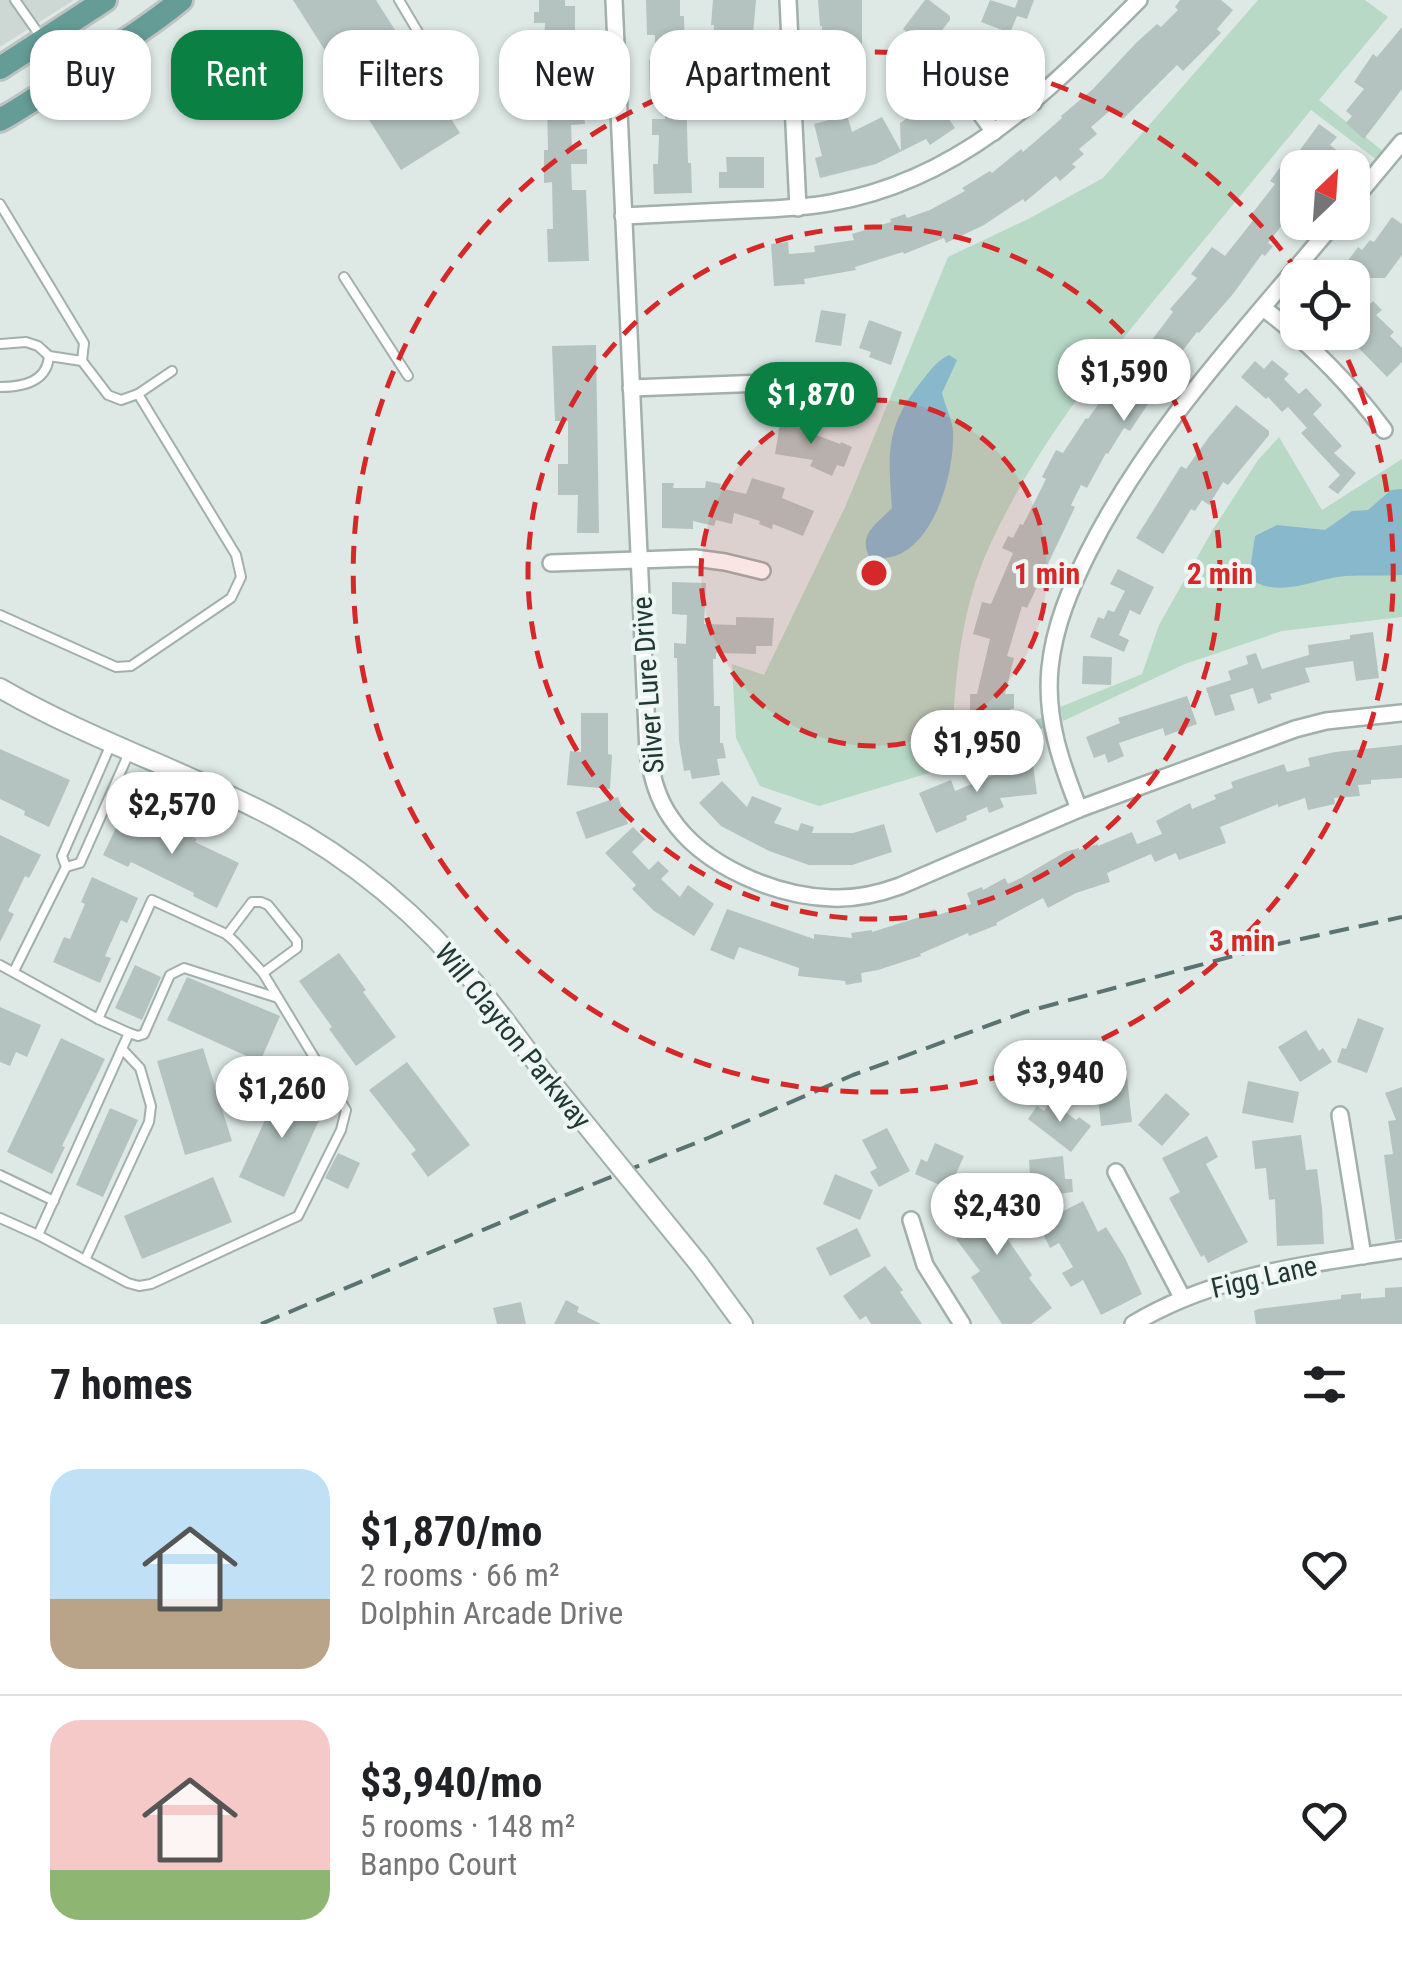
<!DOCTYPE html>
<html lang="en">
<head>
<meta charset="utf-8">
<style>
  body { margin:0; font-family:"Roboto Condensed",sans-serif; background:#f2f2f2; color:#202124; height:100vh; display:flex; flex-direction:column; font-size:38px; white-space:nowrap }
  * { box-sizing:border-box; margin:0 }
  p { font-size:32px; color:#757577 }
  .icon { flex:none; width:55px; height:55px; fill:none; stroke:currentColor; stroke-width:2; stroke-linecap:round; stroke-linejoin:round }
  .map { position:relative; height:1324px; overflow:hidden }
  .details { display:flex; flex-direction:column; background:#fff; flex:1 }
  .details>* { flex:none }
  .guide { position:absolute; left:30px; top:30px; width:1342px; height:90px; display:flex; gap:20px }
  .needle { width:65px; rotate:25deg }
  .fabs { position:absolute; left:1280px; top:150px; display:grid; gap:20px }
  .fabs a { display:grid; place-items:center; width:90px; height:90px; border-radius:20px; background:#fff; box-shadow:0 2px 8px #0004; font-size:50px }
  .price { position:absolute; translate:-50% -85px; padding:0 22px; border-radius:35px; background:#fff; color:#222; font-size:32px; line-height:65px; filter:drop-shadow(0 2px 5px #0008) }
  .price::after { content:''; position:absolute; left:50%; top:60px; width:30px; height:22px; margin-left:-15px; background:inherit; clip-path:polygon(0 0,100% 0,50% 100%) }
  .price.selected { background:#0b8043; color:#fff }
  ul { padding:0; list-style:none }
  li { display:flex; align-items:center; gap:30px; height:250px; padding:0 50px }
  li+li { border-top:2px solid #e0e0e0 }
  li span { display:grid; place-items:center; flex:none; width:280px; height:200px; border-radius:30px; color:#555 }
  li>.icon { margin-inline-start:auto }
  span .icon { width:120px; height:120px; fill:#fffc; stroke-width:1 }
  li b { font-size:42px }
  h2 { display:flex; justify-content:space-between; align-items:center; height:120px; padding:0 50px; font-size:42px }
  .tag { padding:0 35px; border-radius:30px; background:#fff; box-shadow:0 2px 8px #0004; font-size:35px; line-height:90px }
  .tag.selected { background:#0b8043; color:#fff }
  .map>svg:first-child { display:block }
  .built { fill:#cdd8d5 }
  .green { fill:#b8d9c6 }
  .water { fill:#88b8cc }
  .building { fill:#b4c3bf }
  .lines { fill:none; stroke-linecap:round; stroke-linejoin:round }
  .service-casing { stroke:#a2b0ad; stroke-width:12 }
  .minor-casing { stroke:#a2b0ad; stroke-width:20 }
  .tertiary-casing { stroke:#a2b0ad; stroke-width:22 }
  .primary-casing { stroke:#bcc3c2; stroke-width:28 }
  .service { stroke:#fff; stroke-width:8 }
  .minor { stroke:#fff; stroke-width:15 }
  .tertiary { stroke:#fff; stroke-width:18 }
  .primary { stroke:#659c96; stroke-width:22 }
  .rail { stroke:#5b7370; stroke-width:4; stroke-dasharray:20 10; stroke-linecap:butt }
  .tertiary-bridge-casing { stroke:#a2b0ad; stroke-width:22; stroke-linecap:butt }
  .tertiary-bridge { stroke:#fff; stroke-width:18 }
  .ring { fill:none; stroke:#d62828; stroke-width:5; stroke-dasharray:18 12 }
  .labels { text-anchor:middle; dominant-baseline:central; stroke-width:8; stroke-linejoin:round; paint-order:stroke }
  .street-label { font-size:28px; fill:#213734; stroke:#eef6f3 }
  .centre { fill:#d62828; stroke:#eef6f3; stroke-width:5 }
  .ring-label { font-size:30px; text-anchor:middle; font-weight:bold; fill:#d62828; stroke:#eef6f3; stroke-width:8; stroke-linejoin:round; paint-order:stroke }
</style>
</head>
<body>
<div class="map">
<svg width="1402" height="1324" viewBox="0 0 1402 1324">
  <rect width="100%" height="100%" fill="#dee9e6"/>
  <path class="built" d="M0,0h74l-74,47z"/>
  <g class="green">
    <path d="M1258,0h107l23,17 -69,83 65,52 -7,8 -66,-50c-45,55 -91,110 -136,165 -69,83 -139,170 -185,270 -30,64 -36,139 -38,208l91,-36 2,10 -96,40 -130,39 -59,-20 -24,-48 -4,-74 32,11 82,-170 102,-248 82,-39 73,-40z"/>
    <path d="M1279,437l43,73 80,-51v158l-120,14 -97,33 -122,57 -3,-14 82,-33 17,-49 53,-94 46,-71z"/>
  </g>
  <g class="water">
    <path d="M949,355l8,5 -15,33c3,13 10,26 11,38 2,39 -17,111 -58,125 -7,2 -16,3 -24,4 -15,-25 5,-35 21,-52 -4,-55 -7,-81 29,-126 9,-11 15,-21 28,-27z"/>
    <path d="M1402,489v86c-19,1 -37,0 -56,1 -31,2 -63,22 -93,5l-3,-11 5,-34 22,-11 48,5 27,-19 16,-1 23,-20z"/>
  </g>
  <g class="building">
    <path d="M293,0h83l84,133 -59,37z"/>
    <path d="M539,0h26v6h10v34l6,1v46l-8,-1v25h11l1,13 -14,1 1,25 15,-1v15h-16l1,26h14l3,71 -41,1 -1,-33h6l-1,-47 -8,1v-33h4l-1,-50h-3v-40h-8l1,-14h7l1,-23h-11v-11h5z"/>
    <path d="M646,0h34v16h4l4,147h3l1,30 -38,1 -1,-30h5l1,-29h-7v-16h13v-23h-15l-1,-36h6v-25h-8z"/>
    <path d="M713,0h43l-3,34h7l-1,15 -15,-1 -1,26h12l1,30 -31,1 -1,-41 -13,-1 3,-38h-3z"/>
    <path d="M818,0h44v72h3v17l-5,-1v13l-36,-1 1,-49 -4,-1 1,-24h-2z"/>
    <path d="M925,0h4l21,16v4l-22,28 -25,-19z"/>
    <path d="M990,0l25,8 3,-8h16l-7,19 -10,-3 -7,17 -29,-11z"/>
    <path d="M1180,0h41l12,10 -16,19 4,4 -38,38 -6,-6 -54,54 -11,-10 -21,18 6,7 -18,15 5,5 -12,10 4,3 -16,14 -4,-5 -31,26 -2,-3 -39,26 -38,18 -2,-5 -40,16 -1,-2 -48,15 1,3 -52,9 1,5 -31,2 -3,-42 17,-2 1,12 26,-2 -1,-6 40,-6 -2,-6 39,-12 -1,-3 15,-5 2,4 23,-8 35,-19 -3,-3 28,-17 2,2 29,-24 2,3 39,-34 -1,-2 32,-27 44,-47 20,-18 4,3 17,-17 -3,-3z"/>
    <path d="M1402,27v62l-38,50 -18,-16 6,-7 -6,-5 18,-22 -10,-7 19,-28 4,3z"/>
    <path d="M925,69v22l6,9h-31v-16h-5v-14z"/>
    <path d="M932,102l9,12 3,-2 11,16 -25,17 -4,-6 -50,25 -56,14 -5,-20 7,-2 -8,-32 33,-9 5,17 30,-15 19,34 -1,-28z"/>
    <path d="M1319,124l18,13 -7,8 17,13 -8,10h-41v50l-6,7 -6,-5 -18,23 5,3 -8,10 -3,-2 -29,40 -34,39 -2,-1 -31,40 6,4 -18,24 -2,-2 -22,33 -6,-3 -16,26 -2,-1 -19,35 -6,-3 -10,20 4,2 -48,101 -5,-2 -15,50 7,2 -9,36h9v15h-3v20h-41v-35h7l13,-55 -17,-5 9,-32 9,2 22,-51 -11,-5 6,-12 5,2 7,-14 3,1 23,-46 -4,-2 14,-27 7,3 23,-35 2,1 49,-70 5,4 31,-41 -3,-3 27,-31 -6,-4 21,-27 13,9 30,-38 -4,-3 24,-31 -5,-3 19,-26 5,3z"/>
    <path d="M726,157h38v31h-45v-16h8z"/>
    <path d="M1392,217l10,7v31l-17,23h-21l-12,15v-15h-17l23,-31 4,3 8,-10 4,2z"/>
    <path d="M1373,301l9,9 -6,5 18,17 -4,4 12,12v14l-15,15 -44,-45h9v-10z"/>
    <path d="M821,310l25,4 -5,32 -26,-4z"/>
    <path d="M869,320l33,12 -11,33 -22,-8 2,-5 -12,-4z"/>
    <path d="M596,345l3,188h-22l1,-38h-20v-31h10v-43h-13l-3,-75z"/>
    <path d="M1272,360l17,14 -5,5 15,15 7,-6 16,17 -9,9 29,32 -8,7 22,20 -18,21 -10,-7 12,-12 -39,-42 6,-5 -19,-21 -6,5 -14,-15 -2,2 -25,-22 14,-16 9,8z"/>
    <path d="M1236,405l33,26v4l-41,50 -5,-3 -14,23 -7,-5 -7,11 -4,-2 -28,45 -27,-16 45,-72 5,3 23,-32z"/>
    <path d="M781,417l14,3 -1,7 17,3v3l29,11 1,-2 11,5 -8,20 -7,-2 -5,11 -22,-10 3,-6 -38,-6z"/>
    <path d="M752,478l33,10 -3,10 32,13 -11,25 -30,-12 -1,5 -13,-5 1,-3 -26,-8 -2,11 -16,-4 -2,6 -21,-5v8l-31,-1v-45h12l-1,5h32l1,-7 15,3 -1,4 26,6z"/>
    <path d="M1118,569l36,18 -14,28 -10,-5 -11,25 10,5 -5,12 -34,-15 8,-20 6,2 4,-9 6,2 11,-21 -15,-7z"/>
    <path d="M672,582l34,1 -2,41 32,1v-8l38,1 -2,28h-16v8l-40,-1v6h-3l1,47h6v37h3l3,15 -9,1 3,16 -28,4 -2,-9 -6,1 -5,-30 -2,-83h-3v-15l12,1 1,-29 -15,-1z"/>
    <path d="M1373,632l6,46 -23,3 -3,-20 -48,7 5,14 -40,12 2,5 -14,5 -5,-16 -23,7 5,15 -20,6 -9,-28 25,-8 -3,-9 20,-7 -2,-8 10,-3 6,16 47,-14 -1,-10 42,-6v-4z"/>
    <path d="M1083,656l29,1 -1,28 -29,-1z"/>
    <path d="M1187,696l10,28 -32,12 -2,-8 -44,15 5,13 -16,7 -3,-9 -11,4 -8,-21 34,-14 -2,-5z"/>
    <path d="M581,713h27v41l4,1 -2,34 -43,-4 3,-34 11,1z"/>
    <path d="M1402,745v33l-31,2v4l-13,1 2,11 -26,2 1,6 -27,6 -3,-12 -27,9v-3l-58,23 6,16 -47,17 -3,-7 -21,9 -4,-8 -44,19 3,9 -34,11 -28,15 -5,-10 -47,25 1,2 -28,11 -1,-3 -48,21 1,2 -43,14 -17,3 1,9 -16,3 -1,-4 -47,-5 1,-8 -60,-21 -5,13 -24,-10 17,-41 87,30v-5l38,4 -1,-5 21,-3v2l48,-15 -1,-2 16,-6 3,6 33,-11 -4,-11 15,-6 1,3 22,-12 3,6 13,-6 44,-26 14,-4v2l19,-6v2l34,-14 5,12 25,-10 -6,-13 34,-18 2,6 24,-10 -2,-4 19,-7 -2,-6 14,-5 39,-13 3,8 23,-6 -2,-8 27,-6z"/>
    <path d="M0,749l70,31 -21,47 -25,-12 1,-4 -25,-12z"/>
    <path d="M1019,761l1,6 13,-2 4,29 -37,4 4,9 -15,6 -2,-6 -21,9 1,4 -31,13 -17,-40 32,-13 4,11 44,-18 -2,-9z"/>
    <path d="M722,781l25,26 5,-11 30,12 -8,15 24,8 3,-8 13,4 -2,6h41l31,-9 8,28 -40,13h-43l-40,-14 -48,-25 -22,-23z"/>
    <path d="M618,797l10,27 -42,15 -10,-27z"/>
    <path d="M125,809l42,20 1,-3 15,7 14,6 -2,3 44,21 -22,45 -24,-12 1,-3 -63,-31 -3,5 -25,-12z"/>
    <path d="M633,827l12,12 -13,13 17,18 9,-9 11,10 -8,8 19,18 8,-12 26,19 -20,32 -40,-25 -22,-22 4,-4 -31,-32z"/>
    <path d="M0,835l41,20 -12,23 -4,-2 -17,35 6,3 -14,28z"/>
    <path d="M92,877l46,21 -11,25 -6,-3 -16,36 6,2 -11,25 -47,-21 11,-25 6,2 15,-35 -4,-2z"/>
    <path d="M339,953l27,37 -3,2 33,45 -40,29 -27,-37 3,-2 -33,-46z"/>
    <path d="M135,965l26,12 -19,43 -27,-12z"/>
    <path d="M187,977l93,39 -20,46 -93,-42z"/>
    <path d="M0,1007l41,18 -14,32 -11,-5 -6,14 -10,-4z"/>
    <path d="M1358,1018l26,10 -17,45 -30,-11 5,-14 4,1z"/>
    <path d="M1306,1030l13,21 4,-3 9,14 -32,20 -22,-35z"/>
    <path d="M61,1038l44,21 -43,87 3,1 -13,27 -45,-22z"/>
    <path d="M203,1048l29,93 -47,14 -28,-94z"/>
    <path d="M407,1062l63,83 -42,32 -17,-23 5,-4 -47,-60z"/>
    <path d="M1127,1077l5,45 -31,4 -4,-39 12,-1v-7z"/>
    <path d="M1248,1081l51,11 -6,31 -51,-10z"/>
    <path d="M281,1085l45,20 -42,92 -45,-20z"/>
    <path d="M1402,1087v152l-7,1 -11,-85 9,-1 -5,-33 8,-1 -11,-27z"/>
    <path d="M1166,1093l24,21 -28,32 -24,-21z"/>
    <path d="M1051,1101l25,19 3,-3 12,9 -20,26 -43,-33 9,-13 7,5z"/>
    <path d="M110,1108l28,12 -35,77 -27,-12z"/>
    <path d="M887,1128l23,43 -31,16 -9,-15 7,-4 -15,-28z"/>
    <path d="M1301,1135l5,35 11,-1 5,39 2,36 -47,2 -2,-47 -6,1 -3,-32 -11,1 -3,-28z"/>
    <path d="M1207,1136l11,21 -12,7 42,78 -40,21 -4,-8 -3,2 -32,-59 11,-6 -18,-34z"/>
    <path d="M935,1143l29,13 -15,33 -34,-15 6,-15 6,3z"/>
    <path d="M338,1153l22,10 -12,26 -23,-11z"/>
    <path d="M1063,1156l2,23h7l1,13 -16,2v-5l-26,2 -2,-31z"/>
    <path d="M835,1174l38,16 -13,30 -37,-16z"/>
    <path d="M213,1177l19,45 -90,37 -18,-43z"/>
    <path d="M984,1178l6,10 5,-4 10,15 -10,7 19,25 -8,6 26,38 -3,3 23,30 -21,16h-29l-31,-47 9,-6 -24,-32 14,-11 -19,-28z"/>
    <path d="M1083,1201l15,31 8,-5 18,29 18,38 -41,21 -18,-35 -12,7 -9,-14 11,-6 -14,-24 -9,5 -12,-24z"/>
    <path d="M857,1228l14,28 -41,20 -14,-28z"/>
    <path d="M885,1266l18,24 -3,2 22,32h-51l-5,-8 -6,4 -17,-24z"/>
    <path d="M1402,1287v37h-146l-2,-13 4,-2 83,-10v-4l20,-2v6l24,-2v-9z"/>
    <path d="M566,1300l13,7 -2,5 24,12h-47z"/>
    <path d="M521,1302l5,22h-29l-4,-16z"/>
  </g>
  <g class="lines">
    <g class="service-casing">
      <g id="service">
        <path d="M15,0l26,37"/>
        <path d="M399,0l19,32"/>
        <path d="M0,204l84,139 -2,18 26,34 13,5 17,-6 34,-23"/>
        <path d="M344,277l64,99"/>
        <path d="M0,344l26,-2 12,4 11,10 33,5"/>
        <path d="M0,387c23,0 47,-5 49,-31"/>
        <path d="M0,615l116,52 15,-1 100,-68 10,-21 -5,-22 -98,-161"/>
        <path d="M66,867l14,-4 49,-110"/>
        <path d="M227,935l25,-33h9l7,3 29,36v7l-34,25"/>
        <path d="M0,965l98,54 31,14 -91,202 -38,-17"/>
        <path d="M14,971l52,-104 -4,-11 49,-112"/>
        <path d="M129,1033l9,3 6,-2 26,-59 14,-7 94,30"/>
        <path d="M0,1175l54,26"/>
        <path d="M38,1235l90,48 11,3 12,-2 147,-68 43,-86 5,-20 -83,-137 -28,-31 -9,-8 -74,-34 -54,119"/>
        <path d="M85,1260l64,-138 2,-16 -11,-38 -18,-19"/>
      </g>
    </g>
    <g class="minor-casing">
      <g id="minor">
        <path d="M614,0l34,753c4,24 9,45 23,65 32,48 104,78 161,80 23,1 46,-4 68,-12l179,-77 216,-80 31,-8 76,-8"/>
        <path d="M788,0l10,208"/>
        <path d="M994,132c-9,-14 -47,-55 -30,-70 3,-3 11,-5 15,-6l14,9 41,37"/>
        <path d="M1352,202l50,-60"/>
        <path d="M623,216c41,-2 82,-4 123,-6 28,-1 57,-2 84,-7 133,-23 218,-112 309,-203"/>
        <path d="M1263,308c47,35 86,75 121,122"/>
        <path d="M631,388l136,-5 70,7"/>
        <path d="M551,563l144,-5 30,4 37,9"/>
        <path d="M1079,809c-18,-46 -34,-91 -29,-141 4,-41 20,-79 38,-115 62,-124 159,-225 247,-331"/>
        <path d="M1340,1115l23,141"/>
        <path d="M1116,1172l66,125"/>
        <path d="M911,1220l14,45 37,59"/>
        <path d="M1133,1324c81,-49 176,-60 269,-74"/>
      </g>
    </g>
    <g class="tertiary-casing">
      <g id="tertiary">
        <path d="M0,688c88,51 186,83 275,130 79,42 148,101 204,170 23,27 43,56 65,85"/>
        <path d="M699,1264l44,60"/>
      </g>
    </g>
    <g class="primary-casing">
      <g id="primary">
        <path d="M0,68l105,-68"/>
        <path d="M0,120c25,-14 48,-30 72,-46 37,-23 75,-46 109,-74"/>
      </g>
    </g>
    <use href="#service" class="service"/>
    <use href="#minor" class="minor"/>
    <use href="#tertiary" class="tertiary"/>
    <use href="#primary" class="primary"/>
    <path class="rail" d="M261,1324l295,-125 152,-61 145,-63 172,-63 253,-68 124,-27"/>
    <g class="tertiary-bridge-casing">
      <path id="tertiary-bridge" d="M544,1073l155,191"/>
    </g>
    <use href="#tertiary-bridge" class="tertiary-bridge"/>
  </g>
  <circle cx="874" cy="573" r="173" fill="#d62828" fill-opacity=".12"/>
  <g class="ring">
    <circle cx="874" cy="573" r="173"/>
    <circle cx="874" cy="573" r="346"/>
    <path d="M1335 333A520 520 0 1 1 1300 275"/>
  </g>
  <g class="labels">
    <g class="street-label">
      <text transform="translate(648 685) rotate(-94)">Silver Lure Drive</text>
      <text transform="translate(513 1036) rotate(51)">Will Clayton Parkway</text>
      <text transform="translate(1264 1277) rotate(-13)">Figg Lane</text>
    </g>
  </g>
  <circle cx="874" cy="573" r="15" class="centre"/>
  <g class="ring-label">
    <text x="1047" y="584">1 min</text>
    <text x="1220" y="584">2 min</text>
    <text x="1242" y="951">3 min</text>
  </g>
</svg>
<div class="fabs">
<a><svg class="needle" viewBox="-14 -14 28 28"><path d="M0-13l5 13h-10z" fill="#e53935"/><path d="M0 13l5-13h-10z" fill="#757577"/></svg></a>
<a><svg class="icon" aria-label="locate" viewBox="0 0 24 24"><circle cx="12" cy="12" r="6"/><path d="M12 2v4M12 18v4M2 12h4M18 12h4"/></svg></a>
</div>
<b class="price" style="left:1124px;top:424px">$1,590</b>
<b class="price selected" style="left:811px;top:447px">$1,870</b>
<b class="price" style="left:977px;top:795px">$1,950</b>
<b class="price" style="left:172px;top:857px">$2,570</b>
<b class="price" style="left:1060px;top:1125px">$3,940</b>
<b class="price" style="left:282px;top:1141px">$1,260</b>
<b class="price" style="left:997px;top:1258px">$2,430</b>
<div class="guide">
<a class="tag">Buy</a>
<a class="tag selected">Rent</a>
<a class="tag">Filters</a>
<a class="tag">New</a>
<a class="tag">Apartment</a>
<a class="tag">House</a>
</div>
</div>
<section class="details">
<h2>7 homes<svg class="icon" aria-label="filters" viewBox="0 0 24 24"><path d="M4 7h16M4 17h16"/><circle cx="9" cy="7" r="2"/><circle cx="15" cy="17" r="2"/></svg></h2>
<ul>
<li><span style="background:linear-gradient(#bfe0f5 65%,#b9a48a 0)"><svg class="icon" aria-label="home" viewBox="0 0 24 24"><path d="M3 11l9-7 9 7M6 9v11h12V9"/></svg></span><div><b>$1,870/mo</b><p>2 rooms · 66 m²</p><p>Dolphin Arcade Drive</p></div><svg class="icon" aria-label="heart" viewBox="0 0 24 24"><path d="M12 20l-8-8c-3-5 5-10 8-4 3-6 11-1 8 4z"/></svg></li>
<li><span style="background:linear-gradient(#f6c9c9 75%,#8fb573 0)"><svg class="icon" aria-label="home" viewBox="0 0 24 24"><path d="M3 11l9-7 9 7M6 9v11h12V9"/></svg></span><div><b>$3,940/mo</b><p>5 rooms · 148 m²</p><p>Banpo Court</p></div><svg class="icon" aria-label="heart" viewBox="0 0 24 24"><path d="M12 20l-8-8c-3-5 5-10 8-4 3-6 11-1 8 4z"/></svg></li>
</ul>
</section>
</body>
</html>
